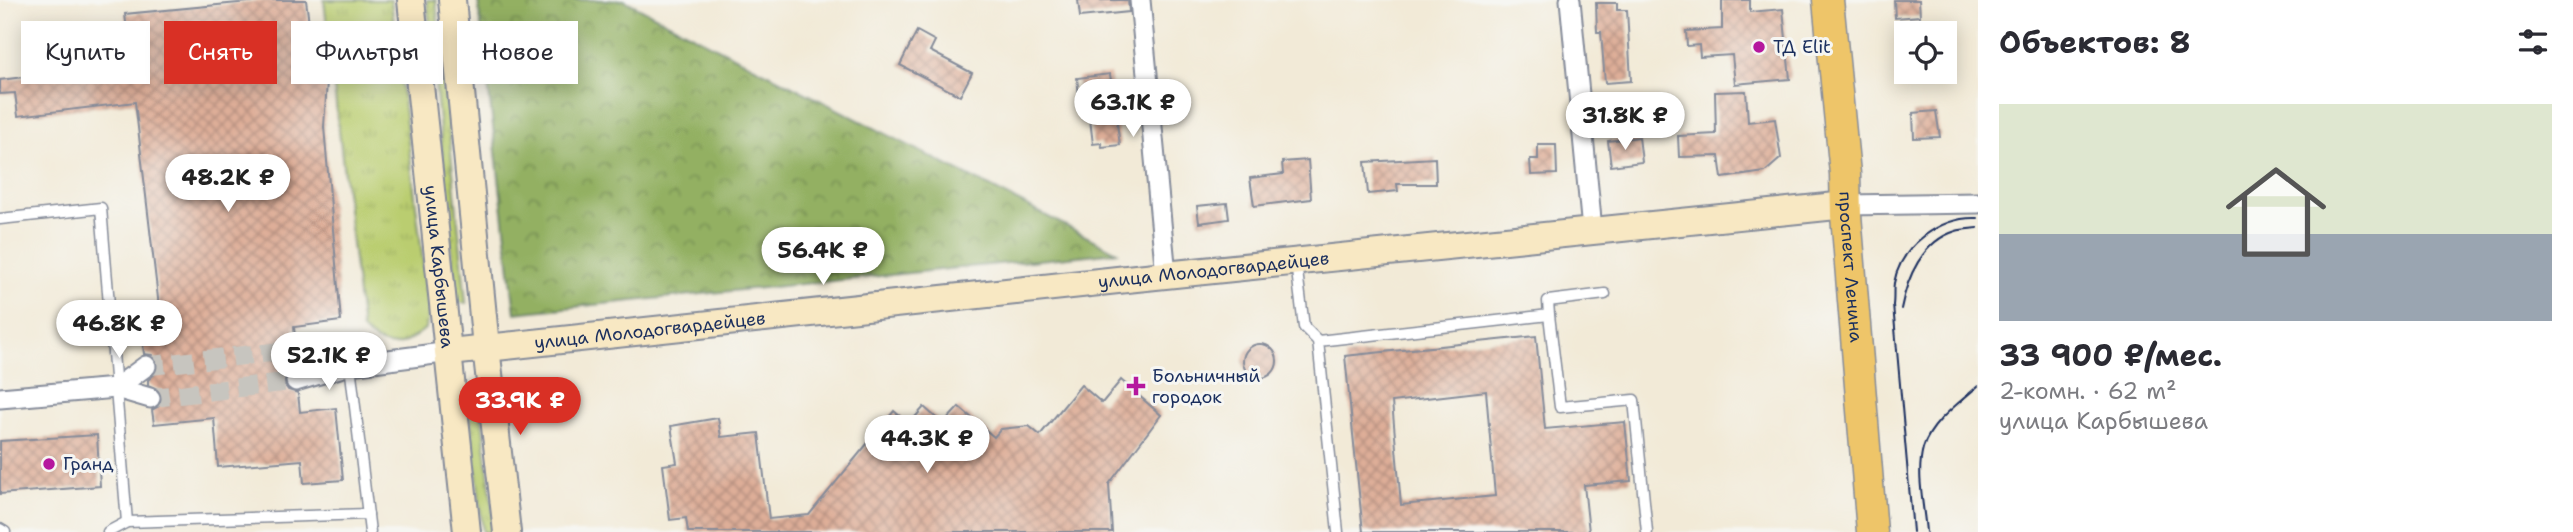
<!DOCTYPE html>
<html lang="ru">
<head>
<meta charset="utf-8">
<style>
  body { margin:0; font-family:"Shantell Sans",sans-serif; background:#f7f7f7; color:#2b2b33; height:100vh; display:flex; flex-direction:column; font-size:26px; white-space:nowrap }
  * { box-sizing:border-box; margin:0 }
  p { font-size:23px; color:#7c7c81 }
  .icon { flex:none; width:38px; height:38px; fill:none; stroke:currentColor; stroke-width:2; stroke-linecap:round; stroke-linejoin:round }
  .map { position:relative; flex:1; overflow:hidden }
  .drawer { display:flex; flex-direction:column; background:#fff; width:595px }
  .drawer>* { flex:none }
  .top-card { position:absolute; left:21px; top:21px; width:665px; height:63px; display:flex; gap:14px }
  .fabs { position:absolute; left:1894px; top:21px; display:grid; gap:14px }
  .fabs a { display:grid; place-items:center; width:63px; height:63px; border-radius:0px; background:#fff; box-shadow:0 4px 18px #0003; font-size:35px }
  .price { position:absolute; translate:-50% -60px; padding:0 16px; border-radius:24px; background:#fff; color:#222; font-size:23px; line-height:46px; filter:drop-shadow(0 2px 4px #0008) }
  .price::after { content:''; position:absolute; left:50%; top:42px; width:21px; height:16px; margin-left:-10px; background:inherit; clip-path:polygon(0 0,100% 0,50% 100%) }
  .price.active { background:#d93025; color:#fff }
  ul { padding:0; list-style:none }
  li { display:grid; align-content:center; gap:14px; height:371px; padding:0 21px }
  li+li { border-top:2px solid #e1e1e2 }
  li span { display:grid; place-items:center; height:217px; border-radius:0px; color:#555 }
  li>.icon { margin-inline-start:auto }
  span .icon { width:126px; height:126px; fill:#fffc; stroke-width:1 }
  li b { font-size:30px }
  h2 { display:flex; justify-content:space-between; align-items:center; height:84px; padding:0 21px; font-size:30px }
  .chip { padding:0 24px; border-radius:0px; background:#fff; box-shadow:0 4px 18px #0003; font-size:24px; line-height:63px }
  .chip.active { background:#d93025; color:#fff }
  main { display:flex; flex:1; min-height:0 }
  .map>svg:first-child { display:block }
  .grass { fill:url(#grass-tufts); stroke:#6a7e67; stroke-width:2 }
  .forest { fill:url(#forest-crowns); stroke:#577060; stroke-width:2 }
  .building { fill:url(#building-cross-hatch); fill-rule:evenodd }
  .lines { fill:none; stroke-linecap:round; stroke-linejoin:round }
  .street-tunnel { stroke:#c7c5bf; stroke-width:19; stroke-dasharray:19 10; stroke-linecap:butt }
  .lane-casing { stroke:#868c9a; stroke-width:13 }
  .street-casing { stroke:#868c9a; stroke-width:23 }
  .secondary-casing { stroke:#868c9a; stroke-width:30 }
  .primary-casing { stroke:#868c9a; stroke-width:33 }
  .lane { stroke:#fff; stroke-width:10 }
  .street { stroke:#fff; stroke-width:19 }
  .secondary { stroke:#f8e8c3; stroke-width:26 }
  .primary { stroke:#eec569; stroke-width:30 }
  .tram { stroke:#1b2f5e; stroke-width:2 }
  .poi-dot { fill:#b5179e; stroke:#f6f6f2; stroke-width:2.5 }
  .labels { text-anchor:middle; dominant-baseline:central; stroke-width:6; stroke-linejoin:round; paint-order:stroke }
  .poi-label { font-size:18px; fill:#1b2f5e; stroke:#f6f6f2; text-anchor:start }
  .street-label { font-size:18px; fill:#1b2f5e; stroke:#f6f6f2 }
</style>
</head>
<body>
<main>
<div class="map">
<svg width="1978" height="532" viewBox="0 0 1978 532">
  <defs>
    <pattern id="grass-tufts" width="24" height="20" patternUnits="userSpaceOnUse" patternTransform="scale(1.75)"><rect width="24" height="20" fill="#bacd70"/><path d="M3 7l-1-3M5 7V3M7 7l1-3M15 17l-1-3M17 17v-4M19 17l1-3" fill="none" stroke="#9fb063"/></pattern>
    <pattern id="forest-crowns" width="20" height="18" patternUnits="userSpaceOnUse" patternTransform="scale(1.75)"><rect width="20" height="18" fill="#93b062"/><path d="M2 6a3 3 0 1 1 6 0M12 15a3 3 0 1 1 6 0" fill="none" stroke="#779054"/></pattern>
    <pattern id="building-cross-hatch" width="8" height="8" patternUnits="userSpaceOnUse" patternTransform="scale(1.75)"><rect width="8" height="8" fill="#deae98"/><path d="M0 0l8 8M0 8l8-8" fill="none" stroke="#b38e7f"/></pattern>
  </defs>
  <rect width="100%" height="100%" fill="#f6f6f2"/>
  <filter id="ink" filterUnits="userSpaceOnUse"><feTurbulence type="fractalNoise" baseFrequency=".0143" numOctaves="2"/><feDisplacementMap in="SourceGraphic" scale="14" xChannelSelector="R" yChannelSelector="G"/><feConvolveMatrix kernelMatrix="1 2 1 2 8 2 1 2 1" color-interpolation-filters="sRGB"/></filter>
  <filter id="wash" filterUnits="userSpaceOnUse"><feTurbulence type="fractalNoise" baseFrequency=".00686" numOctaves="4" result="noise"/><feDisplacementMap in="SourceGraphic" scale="28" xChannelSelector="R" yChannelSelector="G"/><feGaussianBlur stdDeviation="1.57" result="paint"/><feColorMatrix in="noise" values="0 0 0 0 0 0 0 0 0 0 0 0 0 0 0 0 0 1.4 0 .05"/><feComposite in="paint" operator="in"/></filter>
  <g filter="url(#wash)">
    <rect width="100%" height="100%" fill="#f2ead7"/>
    <g class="grass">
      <path d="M324,0h67l38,311 -3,17c-26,21 -38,25 -64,2z"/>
      <path d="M427,0h9l30,303h-9z"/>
      <path d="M479,392l16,140h-12l-15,-138z"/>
    </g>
    <path class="forest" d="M478,0h146l493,252 -602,61z"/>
    <g id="blocks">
      <g class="building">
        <path d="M268,0h38l6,46 17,4 -5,77 17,194 -47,6 1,11 -9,4 -3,11 4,6 9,4v5l-9,5 -3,11 4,6 10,3 2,19 36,-4 7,72 -39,3 -2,-23 -84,7 -4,-49 -60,6 -2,-14 7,-4 3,-10 -4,-7 -10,-4v-5l9,-8 1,-8 -6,-9 -8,-1 -1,-10 20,-3 -28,-239 -117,14 -3,-23 -15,1v-14l131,-16 -6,-50z"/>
        <path d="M1078,0h50l1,12 -49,5z"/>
        <path d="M1722,0h28v12l33,-3 7,70 -55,5 -3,-29 -32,2 -1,-12 -12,1 -1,-15 36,-2z"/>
        <path d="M1894,0h25l1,16 -25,2z"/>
        <path d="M1596,3h21v7h10l4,71 -26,2 -4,-51h-4z"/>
        <path d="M917,31l18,10 -5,10 42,22 -12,23 -60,-31z"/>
        <path d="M1110,74l10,71 -18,2 -1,-4 -8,1 -5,-41 -8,1 -3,-26z"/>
        <path d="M1746,91l2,31 27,-3 6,39 -16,14 -43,6 -3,-22 -40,1 -1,-21 38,-2 -1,-42z"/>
        <path d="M1936,111l4,26 -26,1 -1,-25z"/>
        <path d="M1639,137l3,25 -31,4 -3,-25z"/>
        <path d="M1538,145h18l1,29 -26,1 -1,-16h8z"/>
        <path d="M1435,158l1,26h-39l1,7 -30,3 -3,-32z"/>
        <path d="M1308,160l3,39 -57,7 -4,-28 33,-4 -1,-12z"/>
        <path d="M1227,203l2,16 -30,4 -2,-17z"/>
        <path d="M1536,336l9,93 80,-7 6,59 -47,4 5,47h-226l-18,-176zM1486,391l9,105 -94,9 -9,-103z"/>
        <circle cx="1260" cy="361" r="17"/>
        <path d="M1121,380l40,35 -52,69 3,48h-424l-2,-14 -16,2 -7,-55 14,-2 -6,-37 47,-8 3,19 38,-4 10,86 40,-4 85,-104 15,13 15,-17 19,17 16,-17 35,30 7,-8 28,-3 11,9 41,-50 21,18z"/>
        <path d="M97,435l3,51 -100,8v-53z"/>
      </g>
    </g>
  </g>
  <g filter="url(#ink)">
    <use href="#blocks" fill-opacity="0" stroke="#868c9a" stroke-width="2"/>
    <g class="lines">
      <g class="street-tunnel">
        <path d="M146,366l149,-16"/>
        <path d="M150,398l146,-17"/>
      </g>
      <g class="lane-casing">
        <g id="lane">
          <path d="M0,219l101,-11 26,314"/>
          <path d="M1296,263l8,64 14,14 20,191"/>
          <path d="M1549,315l11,92 74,-7 13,132"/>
          <path d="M1318,341l231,-26 -1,-14 57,-7"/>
          <path d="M350,365l20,167"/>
          <path d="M0,529l5,3"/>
          <path d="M108,532l19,-10 241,-8"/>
        </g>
      </g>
      <g class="street-casing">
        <g id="street">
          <path d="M1140,0l26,275"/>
          <path d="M1570,0l22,230"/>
          <path d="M1846,205l132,-2"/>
          <path d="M295,350l54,14"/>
          <path d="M296,381l54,-16 100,-13"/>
          <path d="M116,388l30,-22"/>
          <path d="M0,398l116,-10 34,10"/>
        </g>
      </g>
      <g class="secondary-casing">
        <g id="secondary">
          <path id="s1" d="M411,0l56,532"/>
          <path d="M452,0l34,347 21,185"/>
          <path id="s2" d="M450,352l686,-74 710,-73"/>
        </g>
      </g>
      <g class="primary-casing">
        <g id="primary">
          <path id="s3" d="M1828,0l17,174 1,41 26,317"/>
        </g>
      </g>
      <use href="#lane" class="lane"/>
      <use href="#street" class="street"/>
      <use href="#secondary" class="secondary"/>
      <use href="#primary" class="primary"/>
      <g class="tram">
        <path d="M1901,309c6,-31 21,-68 55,-78 7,-2 15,-2 22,-3"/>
        <path d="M1913,532l-20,-227c1,-7 0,-15 1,-22 7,-38 47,-67 84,-65"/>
        <path d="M1926,532c-2,-26 -10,-58 -3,-84 8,-26 36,-45 55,-62"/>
      </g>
    </g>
  </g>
  <g class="poi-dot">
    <circle cx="1759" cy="47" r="7"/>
    <path d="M1132.5 375.5h7v7h7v7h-7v7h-7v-7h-7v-7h7z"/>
    <circle cx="49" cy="464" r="7"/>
  </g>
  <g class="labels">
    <g class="poi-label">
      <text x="1773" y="47">ТД Elit</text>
      <text x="1152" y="376">Больничный<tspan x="1152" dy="21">городок</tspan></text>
      <text x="63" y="464">Гранд</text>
    </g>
    <g class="street-label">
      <text stroke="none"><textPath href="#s1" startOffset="268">улица Карбышева</textPath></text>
      <text stroke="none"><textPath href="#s3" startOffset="268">проспект Ленина</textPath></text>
      <text stroke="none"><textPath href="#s2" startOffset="768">улица Молодогвардейцев</textPath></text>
      <text stroke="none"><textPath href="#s2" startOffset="201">улица Молодогвардейцев</textPath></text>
    </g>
  </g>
</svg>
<div class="fabs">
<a><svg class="icon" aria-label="locate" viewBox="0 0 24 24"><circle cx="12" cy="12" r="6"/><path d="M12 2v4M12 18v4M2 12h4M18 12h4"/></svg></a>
</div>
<b class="price" style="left:1133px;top:139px">63.1K ₽</b>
<b class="price" style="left:1625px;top:152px">31.8K ₽</b>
<b class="price" style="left:228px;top:214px">48.2K ₽</b>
<b class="price" style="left:823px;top:287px">56.4K ₽</b>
<b class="price" style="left:119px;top:360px">46.8K ₽</b>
<b class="price" style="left:329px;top:392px">52.1K ₽</b>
<b class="price active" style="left:520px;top:437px">33.9K ₽</b>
<b class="price" style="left:927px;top:475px">44.3K ₽</b>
<div class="top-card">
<a class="chip">Купить</a>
<a class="chip active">Снять</a>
<a class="chip">Фильтры</a>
<a class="chip">Новое</a>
</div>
</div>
<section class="drawer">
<h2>Объектов: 8<svg class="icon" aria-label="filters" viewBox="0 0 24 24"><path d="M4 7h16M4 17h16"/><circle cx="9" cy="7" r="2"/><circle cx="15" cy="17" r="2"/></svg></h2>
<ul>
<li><span style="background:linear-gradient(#dfe7d0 60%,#9aa5b1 0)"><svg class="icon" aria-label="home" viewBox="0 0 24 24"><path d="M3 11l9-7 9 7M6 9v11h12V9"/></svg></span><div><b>33 900 ₽/мес.</b><p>2-комн. · 62 m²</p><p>улица Карбышева</p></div></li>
</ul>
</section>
</main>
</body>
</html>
